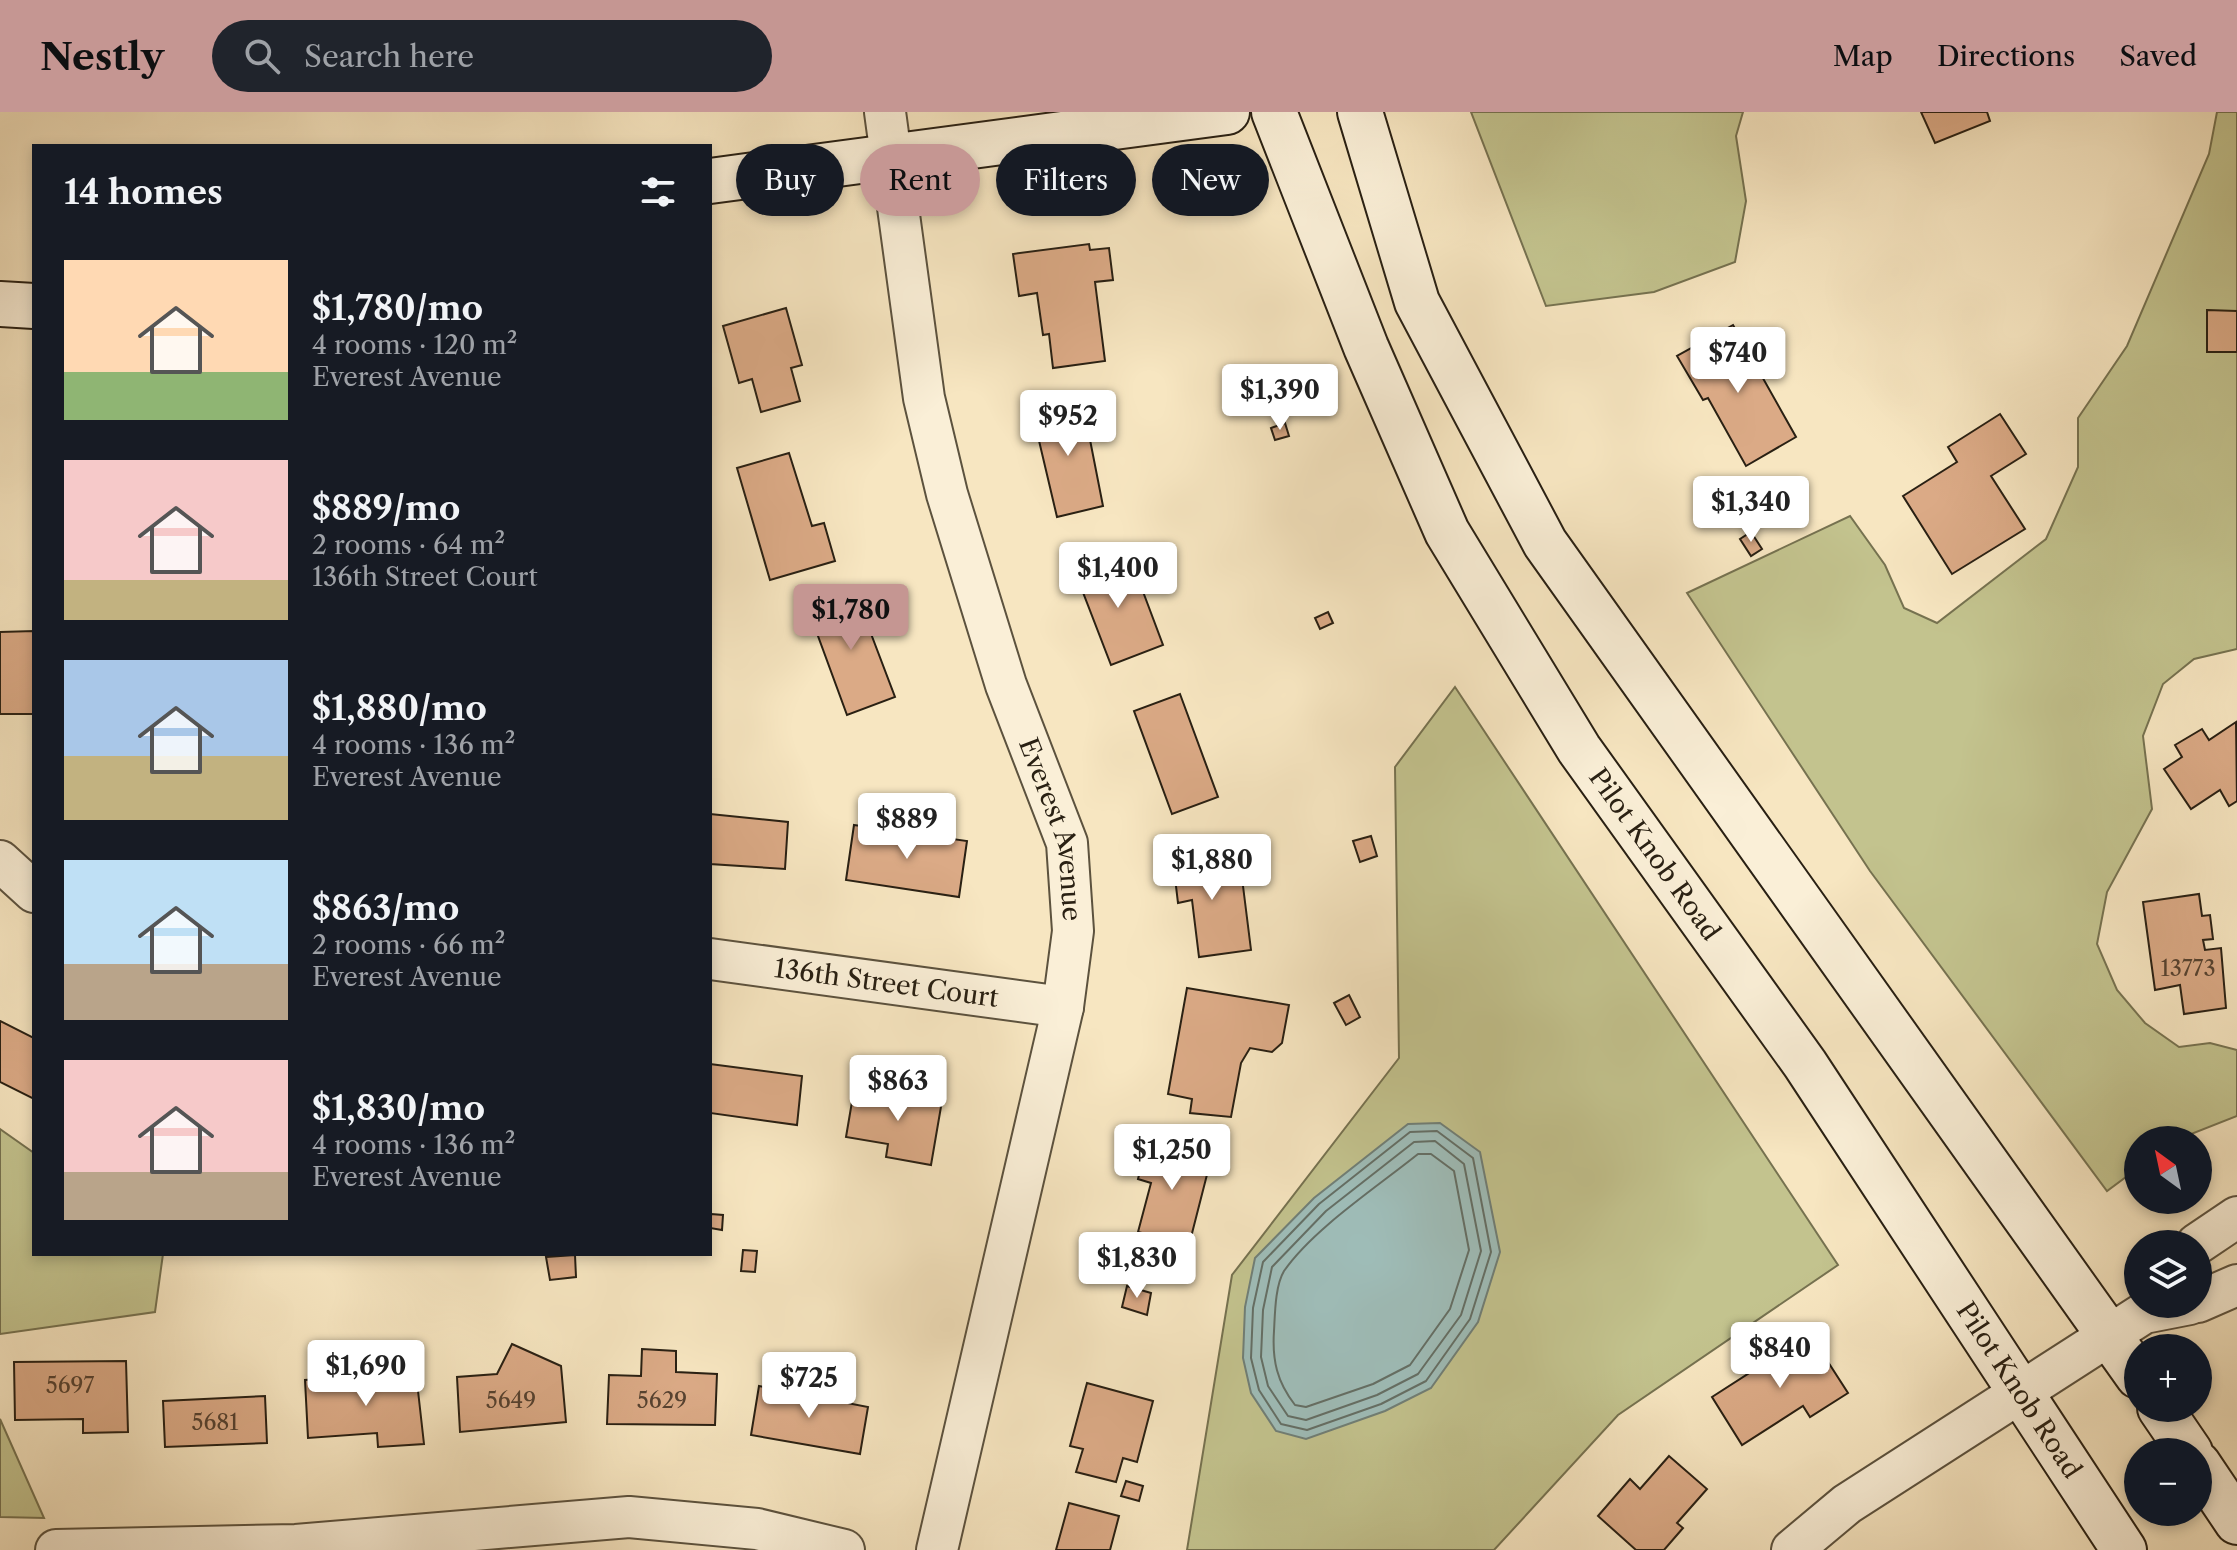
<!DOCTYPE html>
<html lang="en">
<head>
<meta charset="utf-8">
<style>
  body { margin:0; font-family:"Libre Caslon Text",serif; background:#20242c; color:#f1f3f6; height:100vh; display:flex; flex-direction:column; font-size:30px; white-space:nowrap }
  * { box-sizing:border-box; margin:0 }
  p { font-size:26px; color:#9ea1a6 }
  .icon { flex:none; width:44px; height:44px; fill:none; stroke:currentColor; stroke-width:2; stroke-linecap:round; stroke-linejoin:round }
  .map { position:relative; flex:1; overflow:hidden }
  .details { position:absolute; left:32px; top:32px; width:680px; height:1112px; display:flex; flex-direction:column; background:#171b24; border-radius:0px; box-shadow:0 4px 12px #0003 }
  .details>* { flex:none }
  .top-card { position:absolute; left:736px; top:32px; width:760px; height:72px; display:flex; gap:16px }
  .needle { width:52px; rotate:327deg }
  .fabs { position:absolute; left:2124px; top:1014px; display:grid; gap:16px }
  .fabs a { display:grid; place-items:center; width:88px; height:88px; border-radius:50%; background:#171b24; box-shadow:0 4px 12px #0003; font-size:40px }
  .price { position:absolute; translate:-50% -68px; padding:0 18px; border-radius:8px; background:#fff; color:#222; font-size:26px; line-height:52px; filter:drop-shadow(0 2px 4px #0008) }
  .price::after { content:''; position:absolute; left:50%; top:48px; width:24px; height:18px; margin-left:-12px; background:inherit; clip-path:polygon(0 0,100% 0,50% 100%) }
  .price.selected { background:#c59692; color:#111 }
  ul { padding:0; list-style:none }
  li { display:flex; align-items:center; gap:24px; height:200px; padding:0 32px }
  li span { display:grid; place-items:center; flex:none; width:224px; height:160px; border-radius:0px; color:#555 }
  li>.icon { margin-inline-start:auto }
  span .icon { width:96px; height:96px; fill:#fffc; stroke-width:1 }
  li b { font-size:34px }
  h2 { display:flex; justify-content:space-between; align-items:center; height:96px; padding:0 32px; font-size:34px }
  .tag { padding:0 28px; border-radius:36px; background:#171b24; box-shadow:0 4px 12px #0003; font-size:28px; line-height:72px }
  .tag.selected { background:#c59692; color:#111 }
  header { display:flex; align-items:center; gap:48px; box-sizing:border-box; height:112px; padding:0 40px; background:#c59692; color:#111 }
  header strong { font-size:38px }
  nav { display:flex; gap:44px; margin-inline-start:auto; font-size:28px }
  .search { width:560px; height:72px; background:#20242c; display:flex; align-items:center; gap:20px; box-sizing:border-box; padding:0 28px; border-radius:44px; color:#9ea1a6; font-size:30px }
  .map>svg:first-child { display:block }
  .green { fill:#c3c38e; stroke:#767250; stroke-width:2 }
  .water { fill:#9fbeba; stroke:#707f77; stroke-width:2 }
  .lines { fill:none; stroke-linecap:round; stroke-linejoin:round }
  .shore { stroke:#646f66; stroke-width:2 }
  .building { fill:#dbaa86; stroke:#292013; stroke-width:2 }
  .street-casing { stroke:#5c523e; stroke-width:44 }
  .secondary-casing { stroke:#292013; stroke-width:48 }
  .street { stroke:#faefd7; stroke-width:40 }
  .secondary { stroke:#faefd7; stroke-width:44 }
  .labels { text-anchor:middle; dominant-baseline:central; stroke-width:7; stroke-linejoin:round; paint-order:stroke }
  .number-label { font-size:22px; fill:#564230 }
  .street-label { font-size:26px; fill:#292013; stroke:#faefd7 }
</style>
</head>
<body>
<header>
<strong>Nestly</strong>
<div class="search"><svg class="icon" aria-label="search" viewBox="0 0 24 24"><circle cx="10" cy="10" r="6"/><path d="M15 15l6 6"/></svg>Search here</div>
<nav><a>Map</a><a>Directions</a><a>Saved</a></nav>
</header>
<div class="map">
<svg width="2237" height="1438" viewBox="0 0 2237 1438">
  <rect width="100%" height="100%" fill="#f7e6c1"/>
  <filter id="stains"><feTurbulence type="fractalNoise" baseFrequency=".0025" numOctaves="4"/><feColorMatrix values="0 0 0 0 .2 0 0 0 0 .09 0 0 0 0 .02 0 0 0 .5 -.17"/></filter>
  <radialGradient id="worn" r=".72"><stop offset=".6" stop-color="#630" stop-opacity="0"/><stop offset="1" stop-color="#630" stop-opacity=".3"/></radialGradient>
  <g class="green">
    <path d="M1471,0h272l-7,24 10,65 -11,61 -81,30 -108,14z"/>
    <path d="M2217,0h20v537l-43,10 -31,25 -20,52 9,73 -45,83 -10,52 20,46 28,33 34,24 31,-4 27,7v66l-61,24h-38v28l-31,23 -237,-320 -183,-278 163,-77 35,49 19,43 33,15 109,-84 32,-72v-49l49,-72 82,-192z"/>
    <path d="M1455,575l383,578 -220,150 -124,135h-307l45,-275 167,-217 -4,-291z"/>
    <path d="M0,1017l34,24v101h129l-8,58 -155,22z"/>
    <path d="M0,1307l44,99 -44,-1z"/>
  </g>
  <path class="water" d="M1440,1011l40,29 20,100 -22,70 -47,66 -46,23 -79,28 -30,-8 -25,-38 -8,-35 2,-51 10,-49 59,-60 94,-74z"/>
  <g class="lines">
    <g class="shore">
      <path d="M1437,1019l36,27 18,94 -21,67 -44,62 -45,23 -74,26 -26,-6 -22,-34 -8,-32 2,-50 10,-46 56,-58 91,-72z"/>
      <path d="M1435,1029l29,23 17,87 -20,64 -43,59 -41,21 -71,25 -18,-4 -20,-30 -7,-29 2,-47 9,-43 54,-56 88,-69z"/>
      <path d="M1418,1042h13l23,17 15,79 -19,59 -40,56 -37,19 -67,23 -11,-2c-18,-23 -23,-45 -21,-74 1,-17 1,-45 10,-60 29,-42 93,-84 134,-117z"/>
    </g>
  </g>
  <g class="building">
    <path d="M1921,0h66l3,9 -55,22z"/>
    <path d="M1089,132l1,6 19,-2 4,32 -18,2 10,79 -52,7 -4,-34 -6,1 -6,-42 -18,3 -6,-42z"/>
    <path d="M786,196l16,57 -11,3 9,33 -39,11 -9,-33 -13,4 -16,-57z"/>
    <path d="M2207,198l30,1v41h-30z"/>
    <path d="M1733,213l63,112 -50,29 -38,-68 -5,2 -26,-44z"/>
    <path d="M1082,287l21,107 -46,11 -25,-106z"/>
    <path d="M2000,302l26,40 -35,22 34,53 -73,45 -49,-78 54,-34 -9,-15z"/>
    <path d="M1285,311l4,13 -14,4 -4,-12z"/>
    <path d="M789,341l23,73 12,-3 11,38 -65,19 -33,-112z"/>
    <path d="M1751,420l11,17 -11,7 -11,-17z"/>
    <path d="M1116,442l12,32 11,-5 24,64 -52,20 -37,-96z"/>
    <path d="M854,477l41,108 -48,18 -40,-109z"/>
    <path d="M1328,500l5,11 -13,6 -5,-11z"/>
    <path d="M34,519v83h-34v-82z"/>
    <path d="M1180,582l38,103 -46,17 -38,-103z"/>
    <path d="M2236,610l1,79 -8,5 -9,-16 -29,19 -27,-40 18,-12 -7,-12 27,-16 7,11z"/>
    <path d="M710,702l78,8 -3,47 -75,-5z"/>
    <path d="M854,713l113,16 -8,56 -113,-17z"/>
    <path d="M1371,724l6,20 -17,6 -7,-21z"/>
    <path d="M1219,734l4,34 19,-2 9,72 -52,7 -7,-57 -14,3 -6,-51z"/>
    <path d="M2199,782l3,22 8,-1 3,24 -10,1 2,10 16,-2 5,60 -42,6 -4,-29 -25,5 -12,-88z"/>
    <path d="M1187,876l102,17 -7,38 -10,9 -22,-4 -9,15 -10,54 -41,-4 2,-14 -24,-5z"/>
    <path d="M1349,883l11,22 -14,8 -12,-22z"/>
    <path d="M0,909l34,17v61l-34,-17z"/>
    <path d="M710,952l92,12 -5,49 -87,-12z"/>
    <path d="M898,975l45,8 -12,70 -45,-8 2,-13 -42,-7 8,-47 43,7z"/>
    <path d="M1147,1031l64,16 -22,86 -51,-13 13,-49 -13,-4z"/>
    <path d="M711,1102l12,1 -1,15 -12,-2z"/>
    <path d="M743,1138l14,1 -2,21 -14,-1z"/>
    <path d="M575,1143l1,22 -26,3 -4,-23z"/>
    <path d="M1127,1174l24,7 -4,22 -25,-8z"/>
    <path d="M1810,1222l38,59 -38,24 -7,-11 -61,39 -30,-48z"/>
    <path d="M512,1232l49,22 5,56 -106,10 -3,-55 40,-3z"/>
    <path d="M642,1237l34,2v21l41,2 -2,51 -108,-1 2,-49 32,1z"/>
    <path d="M126,1249l2,71 -45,1v-14l-68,1 -1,-58z"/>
    <path d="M416,1261l8,71 -46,3 -1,-14 -69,5 -3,-58z"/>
    <path d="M1087,1271l66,18 -16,61 -14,-4 -7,24 -40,-10 7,-23 -13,-3z"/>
    <path d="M759,1274l109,21 -8,47 -109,-19z"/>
    <path d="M265,1284l2,47 -102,4 -2,-46z"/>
    <path d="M1669,1344l38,33 -30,34 6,5 -19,22h-28l-38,-34 32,-37 10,10z"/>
    <path d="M1126,1369l17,5 -4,15 -18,-5z"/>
    <path d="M1069,1391l50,13 -9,34h-54z"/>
  </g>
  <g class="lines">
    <g class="street-casing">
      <g id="street">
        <path id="s1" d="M885,0l39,286 23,96 59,191 61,158 6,88 -10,76 -126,543"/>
        <path d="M0,749l34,31"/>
        <path id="s2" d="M710,847l353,48"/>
        <path d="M2197,1132l40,-27"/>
        <path d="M2198,1190l39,-17"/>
        <path d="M56,1438l240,-5 333,-28 128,12 87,21"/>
        <path d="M1792,1438l55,-46 297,-191 46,-9"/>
      </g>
    </g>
    <g class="secondary-casing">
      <g id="secondary">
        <path id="s3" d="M1274,0l92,235 81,185 132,217 226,315 319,486"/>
        <path d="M1360,0l57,190 128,241 593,833"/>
        <path d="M710,69l517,-69"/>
        <path d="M0,192l34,2"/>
        <path d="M2160,1296l30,44"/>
        <path d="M2198,1352l39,58"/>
      </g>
    </g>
    <use href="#street" class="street"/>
    <use href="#secondary" class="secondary"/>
  </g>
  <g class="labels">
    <g class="number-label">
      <text x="2188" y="856">13773</text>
      <text x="70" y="1273">5697</text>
      <text x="511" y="1288">5649</text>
      <text x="662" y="1288">5629</text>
      <text x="215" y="1310">5681</text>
    </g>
    <g class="street-label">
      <text stroke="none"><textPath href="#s1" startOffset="740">Everest Avenue</textPath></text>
      <text stroke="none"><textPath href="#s3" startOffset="838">Pilot Knob Road</textPath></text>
      <text stroke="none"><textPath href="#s2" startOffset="178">136th Street Court</textPath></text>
      <text stroke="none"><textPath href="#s3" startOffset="1486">Pilot Knob Road</textPath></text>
    </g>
  </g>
  <rect width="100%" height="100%" filter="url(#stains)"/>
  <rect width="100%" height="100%" fill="url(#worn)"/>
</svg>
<div class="fabs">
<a><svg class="needle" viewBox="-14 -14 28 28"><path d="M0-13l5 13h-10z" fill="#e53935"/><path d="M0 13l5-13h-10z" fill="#9ea1a6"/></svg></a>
<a><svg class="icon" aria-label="layers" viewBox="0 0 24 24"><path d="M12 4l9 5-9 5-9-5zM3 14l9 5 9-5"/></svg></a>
<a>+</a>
<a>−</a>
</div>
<b class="price" style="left:1738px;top:283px">$740</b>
<b class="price" style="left:1280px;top:320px">$1,390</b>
<b class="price" style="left:1068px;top:346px">$952</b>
<b class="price" style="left:1751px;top:432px">$1,340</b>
<b class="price" style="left:1118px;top:498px">$1,400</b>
<b class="price selected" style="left:851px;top:540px">$1,780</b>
<b class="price" style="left:907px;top:749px">$889</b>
<b class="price" style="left:1212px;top:790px">$1,880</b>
<b class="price" style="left:898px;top:1011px">$863</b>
<b class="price" style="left:1172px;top:1080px">$1,250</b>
<b class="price" style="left:1137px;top:1188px">$1,830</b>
<b class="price" style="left:1780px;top:1278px">$840</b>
<b class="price" style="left:366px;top:1296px">$1,690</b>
<b class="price" style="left:809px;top:1308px">$725</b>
<div class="top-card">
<a class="tag">Buy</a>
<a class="tag selected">Rent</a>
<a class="tag">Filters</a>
<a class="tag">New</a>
</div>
<section class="details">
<h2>14 homes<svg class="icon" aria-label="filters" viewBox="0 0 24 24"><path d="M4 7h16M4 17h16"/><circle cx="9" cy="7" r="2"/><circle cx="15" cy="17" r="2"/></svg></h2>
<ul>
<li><span style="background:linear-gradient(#ffd9b3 70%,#8fb573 0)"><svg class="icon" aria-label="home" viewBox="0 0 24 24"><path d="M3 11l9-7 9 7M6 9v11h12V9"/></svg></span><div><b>$1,780/mo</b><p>4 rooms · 120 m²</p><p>Everest Avenue</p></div></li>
<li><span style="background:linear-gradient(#f6c9c9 75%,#c2b280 0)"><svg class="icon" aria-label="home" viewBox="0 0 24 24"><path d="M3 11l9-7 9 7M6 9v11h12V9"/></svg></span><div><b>$889/mo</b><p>2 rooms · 64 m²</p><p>136th Street Court</p></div></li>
<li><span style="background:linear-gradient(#a9c7e8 60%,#c2b280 0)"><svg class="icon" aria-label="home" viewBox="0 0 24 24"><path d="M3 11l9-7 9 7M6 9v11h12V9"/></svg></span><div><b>$1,880/mo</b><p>4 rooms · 136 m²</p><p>Everest Avenue</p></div></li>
<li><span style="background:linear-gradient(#bfe0f5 65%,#b9a48a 0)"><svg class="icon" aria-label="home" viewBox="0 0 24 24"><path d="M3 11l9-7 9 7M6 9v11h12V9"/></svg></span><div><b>$863/mo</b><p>2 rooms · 66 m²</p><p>Everest Avenue</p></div></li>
<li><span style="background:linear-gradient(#f6c9c9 70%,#b9a48a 0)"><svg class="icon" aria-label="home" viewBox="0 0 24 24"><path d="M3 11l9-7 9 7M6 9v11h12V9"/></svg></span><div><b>$1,830/mo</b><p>4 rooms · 136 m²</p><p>Everest Avenue</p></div></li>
</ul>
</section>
</div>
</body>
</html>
